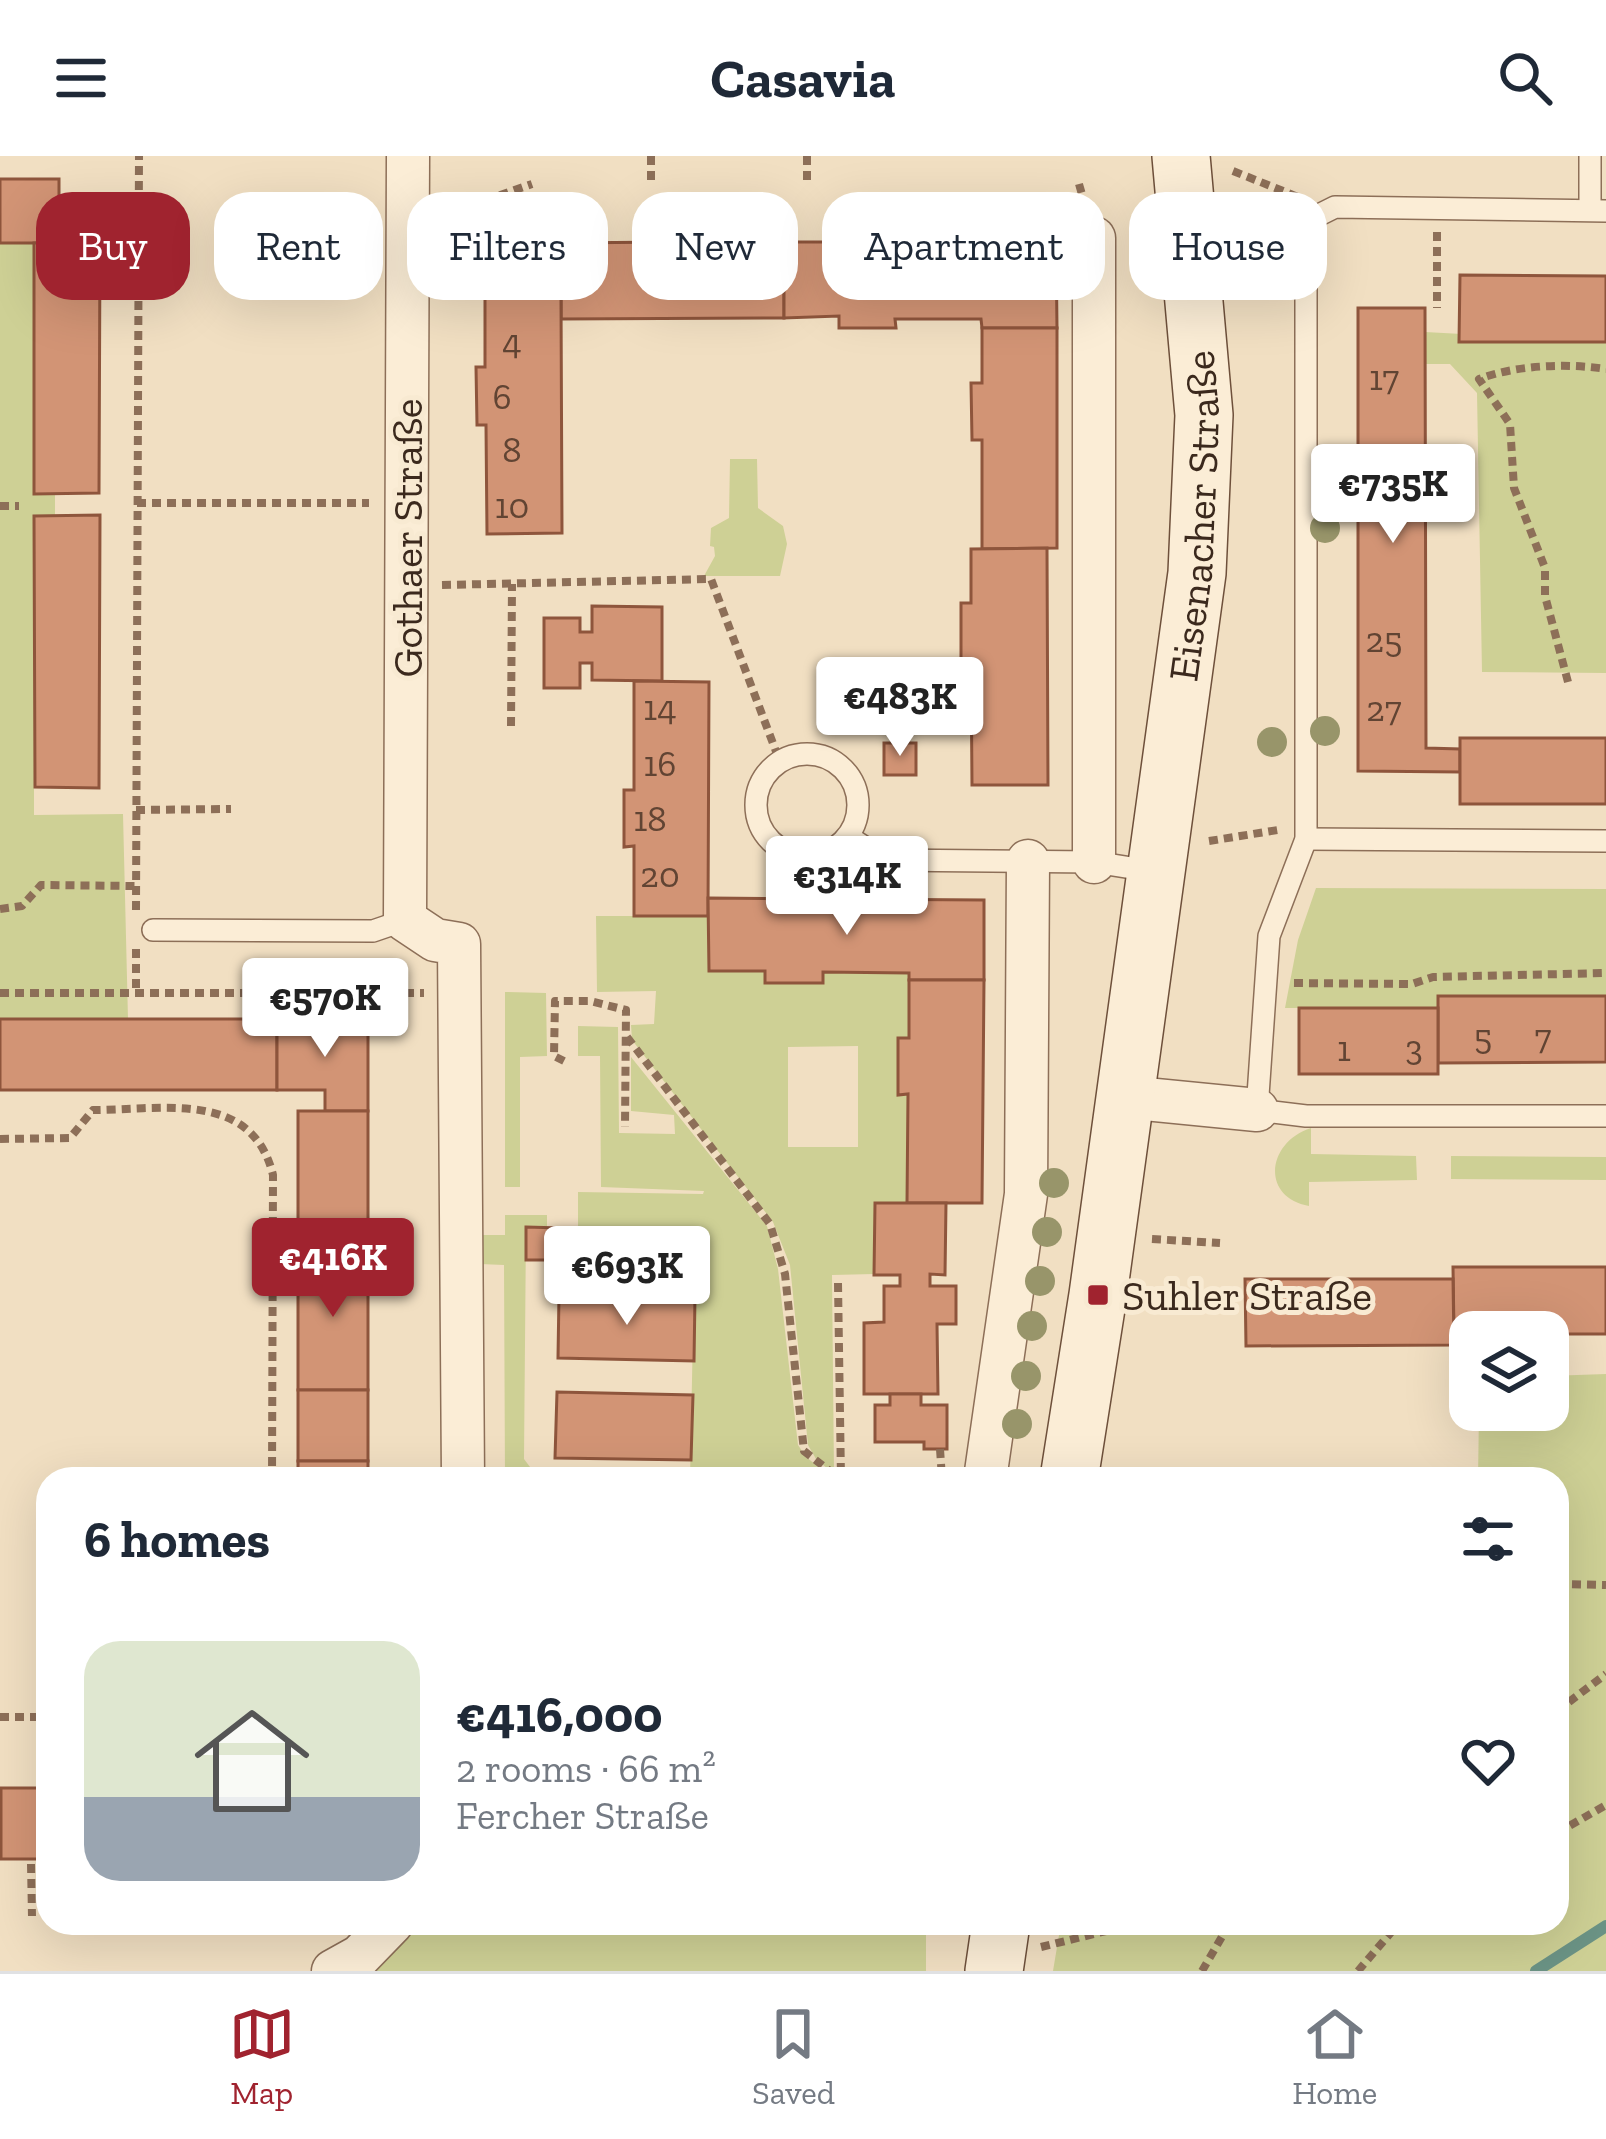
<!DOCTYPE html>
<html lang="en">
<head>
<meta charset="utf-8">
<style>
  body { margin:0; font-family:"Zilla Slab",serif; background:#f6f6f7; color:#1f2937; height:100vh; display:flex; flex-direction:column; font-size:45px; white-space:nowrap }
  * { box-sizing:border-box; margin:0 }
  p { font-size:39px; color:#747a83 }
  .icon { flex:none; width:66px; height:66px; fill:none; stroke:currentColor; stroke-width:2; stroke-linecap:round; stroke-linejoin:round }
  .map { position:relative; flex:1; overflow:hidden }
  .drawer { position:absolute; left:36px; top:1311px; width:1533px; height:468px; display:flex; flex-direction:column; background:#fff; border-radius:36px; box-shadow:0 12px 48px #0002 }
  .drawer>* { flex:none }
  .top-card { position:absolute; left:36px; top:36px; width:1536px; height:108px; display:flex; gap:24px }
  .buttons { position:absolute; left:1449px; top:1155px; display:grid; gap:24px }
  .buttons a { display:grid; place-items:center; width:120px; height:120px; border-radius:24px; background:#fff; box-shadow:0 12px 48px #0002; font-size:60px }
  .price { position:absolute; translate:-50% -102px; padding:0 27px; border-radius:12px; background:#fff; color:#222; font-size:39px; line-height:78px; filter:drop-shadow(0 3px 6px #0008) }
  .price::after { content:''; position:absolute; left:50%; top:72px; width:36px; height:27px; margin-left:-18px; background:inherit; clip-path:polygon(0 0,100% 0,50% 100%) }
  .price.selected { background:#a0232f; color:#fff }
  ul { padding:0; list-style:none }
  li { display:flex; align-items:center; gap:36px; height:300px; padding:0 48px }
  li+li { border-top:3px solid #e0e1e3 }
  li span { display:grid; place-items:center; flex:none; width:336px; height:240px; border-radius:36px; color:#555 }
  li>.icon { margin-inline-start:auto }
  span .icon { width:144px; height:144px; fill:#fffc; stroke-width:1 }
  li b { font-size:51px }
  h2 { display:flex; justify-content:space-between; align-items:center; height:144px; padding:0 48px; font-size:51px }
  .chip { padding:0 42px; border-radius:36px; background:#fff; box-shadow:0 12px 48px #0002; font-size:42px; line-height:108px }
  .chip.selected { background:#a0232f; color:#fff }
  header { display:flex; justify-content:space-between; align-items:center; height:156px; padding:0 48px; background:#fff; font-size:54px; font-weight:700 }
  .menu { display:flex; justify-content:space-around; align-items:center; height:168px; border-top:3px solid #e0e1e3; background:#fff; font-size:33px; color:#747a83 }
  .menu a { display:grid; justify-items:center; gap:6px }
  .menu .selected { color:#a0232f }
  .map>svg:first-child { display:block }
  .green { fill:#ced095; fill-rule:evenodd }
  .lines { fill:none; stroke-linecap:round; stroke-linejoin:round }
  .stream { stroke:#6b9385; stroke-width:12 }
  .building { fill:#d29475; stroke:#8e553c; stroke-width:3 }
  .lane-casing { stroke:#8d6f58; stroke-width:24 }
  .street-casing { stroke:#8d6f58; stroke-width:45 }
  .secondary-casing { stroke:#6e503b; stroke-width:60 }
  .path { stroke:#8d6f58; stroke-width:8; stroke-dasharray:9 6; stroke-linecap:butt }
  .lane { stroke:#fbedd6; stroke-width:21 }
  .street { stroke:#fbedd6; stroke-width:42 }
  .secondary { stroke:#fbedd6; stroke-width:57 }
  .tree { fill:#98956a }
  .poi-dot { fill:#a0232f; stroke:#f8ead2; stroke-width:4.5 }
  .labels { text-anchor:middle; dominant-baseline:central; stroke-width:10; stroke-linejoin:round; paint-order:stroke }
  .number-label { font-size:36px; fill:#614433 }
  .street-label { font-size:42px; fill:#3b291d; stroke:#f8ead2 }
  .poi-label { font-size:42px; fill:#3b291d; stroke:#f8ead2; text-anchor:start }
</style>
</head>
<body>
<header><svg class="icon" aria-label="menu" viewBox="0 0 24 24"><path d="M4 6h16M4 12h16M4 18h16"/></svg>Casavia<svg class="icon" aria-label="search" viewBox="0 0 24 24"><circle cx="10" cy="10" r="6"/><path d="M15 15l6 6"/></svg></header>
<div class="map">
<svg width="1606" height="1815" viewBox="0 0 1606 1815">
  <rect width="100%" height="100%" fill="#f1dfc2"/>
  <g class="green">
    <path d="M0,87h34v250l21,1v22l-21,1v298l89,-1 5,205h-128v80z"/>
    <path d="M1425,176l181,10v331l-124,-1 -5,-279 -27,-29h-25z"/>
    <path d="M730,303h27l1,49 25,18 4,18 -7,32h-76l11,-20 -1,-9 -4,-1 1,-18 18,-10z"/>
    <path d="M1316,732l290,1v107h-167l-1,12h-153l13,-68z"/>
    <path d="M596,760h112l1,55h56l1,12h56l1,-11 86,1v65l-11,1v55h10l-1,109 -32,1 -1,70 -42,1 2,199 -18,-15 -8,-14 -18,-180 -17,-43 -141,-182 -1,-15 23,-1 2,-33 -59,1zM858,890v101h-70v-100z"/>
    <path d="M505,836l41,1 1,63 -27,1v130h-15z"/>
    <path d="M578,870l40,1 1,106 56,1 -1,-19 -43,-4v-54l136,169 11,43 20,176 8,12 28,22h-144l5,-248 -117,-2v-37l125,2 1,-3 -103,-4 -1,-131h-22z"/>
    <path d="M1311,972v26l105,2 1,24 -108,2v24c-49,-9 -42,-64 2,-78z"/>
    <path d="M1451,1000l155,1v23l-155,-1z"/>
    <path d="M505,1059h42v13h-21l-2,231 15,20h-34l-1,-214 -24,-1v-29h25z"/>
    <path d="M1606,1218v597h-553l8,-48h496v-444h-79l1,-69h69v-34z"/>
    <path d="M415,1767h511v48h-560z"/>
  </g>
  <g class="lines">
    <path class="stream" d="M1536,1815l70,-45"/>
  </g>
  <g class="building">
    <rect x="0" y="23" width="59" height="64"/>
    <path d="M671,76h57v10h56v76l-223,1v-76l110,-1z"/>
    <path d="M100,86l-1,251 -65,1v-251z"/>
    <path d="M784,86h272l1,86h-75l-1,-9h-86l1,9h-57v-12l-55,2z"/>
    <path d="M367,96v30h-28v-29z"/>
    <path d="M1460,119l146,1v66h-147z"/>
    <path d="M485,142h76l1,235 -75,1 -1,-109h-9l-1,-58h9z"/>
    <path d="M1358,152h67l1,440 34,1v23l-102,-1z"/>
    <path d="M982,172h75v220l-75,1v-109h-10l-1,-57h11z"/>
    <path d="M100,359l-1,273 -64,-1 -1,-271z"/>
    <path d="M1047,392l1,237h-76l-1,-124h-10v-58h10v-54z"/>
    <path d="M592,450l70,1v74l-70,-1v-17h-12v25h-36v-70h36v14h12z"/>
    <path d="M634,525l75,1 -1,234h-74v-70l-10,1v-57h10z"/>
    <rect x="1460" y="582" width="146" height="66"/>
    <rect x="884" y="587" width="32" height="32"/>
    <path d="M708,742l276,2v80h-75v-7l-86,-1v11h-58v-12h-56z"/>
    <path d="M909,824h75l-2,223h-75l1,-109 -10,1v-57h11z"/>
    <path d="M1438,840h168v66l-168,1z"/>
    <rect x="1299" y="852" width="139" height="66"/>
    <rect x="0" y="863" width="277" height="71"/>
    <path d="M277,863h91v92h-43v-21h-48z"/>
    <rect x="298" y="955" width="70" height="139"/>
    <path d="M875,1047h71l-1,72 -15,-1v12h26v38h-19l1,70h-74v-71l20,-1v-36h16v-11h-26z"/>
    <path d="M526,1071l34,1 -1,32h-33z"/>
    <path d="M578,1073l117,2v31l-119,-2z"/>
    <rect x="298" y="1094" width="70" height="140"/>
    <path d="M1453,1111h153v67h-152z"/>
    <path d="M1245,1123h208l1,66 -208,1z"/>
    <path d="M559,1139l136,1 -1,65 -136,-3z"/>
    <rect x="298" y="1234" width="70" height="71"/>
    <path d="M557,1236l136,3 -2,65 -136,-2z"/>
    <path d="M890,1238h31v11h26v44h-23v-7h-49v-37h15z"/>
    <rect x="298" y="1305" width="70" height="18"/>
    <rect x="1" y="1632" width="47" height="71"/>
  </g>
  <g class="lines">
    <g class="lane-casing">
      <g id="lane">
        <path d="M1590,0v54"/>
        <path d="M1606,55l-271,-4 -22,11 -7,18v603l-37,97 -12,174 49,6h300"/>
        <circle cx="807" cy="649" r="51"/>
        <path d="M849,681l35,23 210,2 63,10"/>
        <path d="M1306,683l300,2"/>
        <path d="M153,774l220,1 32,-11"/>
      </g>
    </g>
    <g class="street-casing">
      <g id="street">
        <path d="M408,0l-3,764 30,20 24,4 4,535"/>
        <path d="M1094,82v624"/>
        <path d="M1125,941l132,13"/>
        <path d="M985,1323l41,-285 2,-333"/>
        <path d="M333,1815l27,-15 32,-33"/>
      </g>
    </g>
    <g class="secondary-casing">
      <g id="secondary">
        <path id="s1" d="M1069,1323l29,-184 99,-722 7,-158 -23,-259"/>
        <path d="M994,1815l7,-48"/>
      </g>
    </g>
    <g class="path">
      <path d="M651,0v28"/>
      <path d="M807,0v28"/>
      <path d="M1233,15l65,26"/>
      <path d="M1079,28l6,21"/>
      <path d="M443,59l89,-31"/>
      <path d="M1437,76v76"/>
      <path d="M137,347h232"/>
      <path d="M0,350h19"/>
      <path d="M442,429l269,-6 69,183"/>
      <path d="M1568,526l-23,-86v-28l-31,-80 -4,-64 -31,-45c37,-14 88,-16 127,-10"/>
      <path d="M511,570l1,-142"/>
      <path d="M136,654l95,-1"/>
      <path d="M1209,685l69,-11"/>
      <path d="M0,753l22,-3 19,-21 95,1"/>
      <path d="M136,754l3,-754"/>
      <path d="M136,793v45"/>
      <path d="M375,803l2,35"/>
      <path d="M1294,827l118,1 21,-7 173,-4"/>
      <path d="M0,837h424"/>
      <path d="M627,881l143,187 15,50 19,177 36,28"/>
      <path d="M564,905l-10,-5 1,-55h35l36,9 -1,117"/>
      <path d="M0,983l70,-1 23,-28c69,0 159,-21 180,65l-1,304"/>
      <path d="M1152,1083l68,4"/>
      <path d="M838,1127l3,196"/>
      <path d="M940,1293l2,29"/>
      <path d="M401,1322l28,1"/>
      <path d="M1557,1428l49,1"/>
      <path d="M1557,1555l49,-37"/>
      <path d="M0,1561h48"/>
      <path d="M1557,1677l49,-28"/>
      <path d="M31,1708l1,52"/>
      <path d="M1041,1791l98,-24"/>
      <path d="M1202,1815l28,-48"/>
      <path d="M1358,1815l41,-48"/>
    </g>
    <use href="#lane" class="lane"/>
    <use href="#street" class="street"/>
    <use href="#secondary" class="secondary"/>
  </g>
  <g class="tree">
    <circle cx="1325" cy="372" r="15"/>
    <circle cx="1325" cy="575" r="15"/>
    <circle cx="1272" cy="586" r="15"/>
    <circle cx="1054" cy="1027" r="15"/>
    <circle cx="1047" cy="1076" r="15"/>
    <circle cx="1040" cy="1125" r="15"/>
    <circle cx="1032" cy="1170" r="15"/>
    <circle cx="1026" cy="1220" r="15"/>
    <circle cx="1017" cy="1268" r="15"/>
  </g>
  <rect class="poi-dot" x="1086" y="1127" width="24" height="24" rx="6"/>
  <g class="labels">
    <g class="number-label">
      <text x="512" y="185">4</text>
      <text x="1384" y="221">17</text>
      <text x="502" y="240">6</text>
      <text x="512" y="293">8</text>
      <text x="512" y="349">10</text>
      <text x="1384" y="483">25</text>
      <text x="660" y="551">14</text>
      <text x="1384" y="552">27</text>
      <text x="660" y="607">16</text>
      <text x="650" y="662">18</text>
      <text x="660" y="718">20</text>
      <text x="1483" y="880">5</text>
      <text x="1543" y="880">7</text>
      <text x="1414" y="891">3</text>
      <text x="1344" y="892">1</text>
    </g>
    <g class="street-label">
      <text stroke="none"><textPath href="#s1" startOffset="972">Eisenacher Straße</textPath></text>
      <text transform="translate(407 382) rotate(-90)">Gothaer Straße</text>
    </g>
    <g class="poi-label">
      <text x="1122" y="1139">Suhler Straße</text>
    </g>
  </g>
</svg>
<div class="buttons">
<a><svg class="icon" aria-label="layers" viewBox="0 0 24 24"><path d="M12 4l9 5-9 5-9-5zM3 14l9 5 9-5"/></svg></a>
</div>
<b class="price" style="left:1393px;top:390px">€735K</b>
<b class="price" style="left:900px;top:603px">€483K</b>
<b class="price" style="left:847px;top:782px">€314K</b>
<b class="price" style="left:325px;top:904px">€570K</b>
<b class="price selected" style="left:333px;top:1164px">€416K</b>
<b class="price" style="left:627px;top:1172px">€693K</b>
<div class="top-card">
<a class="chip selected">Buy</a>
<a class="chip">Rent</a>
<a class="chip">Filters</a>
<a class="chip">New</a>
<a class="chip">Apartment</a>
<a class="chip">House</a>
</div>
<section class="drawer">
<h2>6 homes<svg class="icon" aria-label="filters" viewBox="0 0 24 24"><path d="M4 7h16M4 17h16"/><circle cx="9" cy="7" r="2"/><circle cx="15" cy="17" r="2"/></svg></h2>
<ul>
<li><span style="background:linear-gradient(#dfe7d0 65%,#9aa5b1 0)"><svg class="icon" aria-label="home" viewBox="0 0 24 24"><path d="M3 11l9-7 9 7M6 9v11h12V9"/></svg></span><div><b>€416,000</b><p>2 rooms · 66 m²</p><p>Fercher Straße</p></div><svg class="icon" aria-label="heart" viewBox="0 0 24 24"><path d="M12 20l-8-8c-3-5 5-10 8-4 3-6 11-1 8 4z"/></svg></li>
</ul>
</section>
</div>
<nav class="menu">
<a class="selected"><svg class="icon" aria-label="map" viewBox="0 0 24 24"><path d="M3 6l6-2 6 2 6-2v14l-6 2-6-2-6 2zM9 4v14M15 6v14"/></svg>Map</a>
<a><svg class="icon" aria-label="saved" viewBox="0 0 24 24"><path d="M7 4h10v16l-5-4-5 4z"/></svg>Saved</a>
<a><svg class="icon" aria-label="home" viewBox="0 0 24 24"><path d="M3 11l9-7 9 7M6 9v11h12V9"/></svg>Home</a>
</nav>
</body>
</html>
